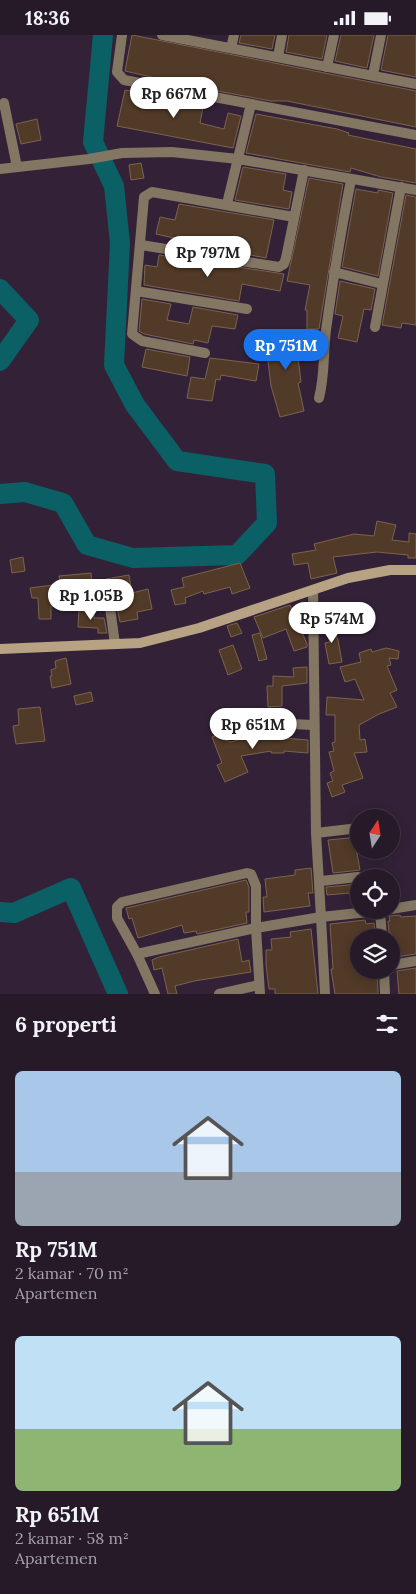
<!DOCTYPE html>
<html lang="id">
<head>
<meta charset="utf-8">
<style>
  body { margin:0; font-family:Lora,serif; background:#322735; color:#f1f3f6; height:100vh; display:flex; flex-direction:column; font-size:19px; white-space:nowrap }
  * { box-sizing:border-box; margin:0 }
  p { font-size:16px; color:#a4a1a8 }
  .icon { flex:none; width:28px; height:28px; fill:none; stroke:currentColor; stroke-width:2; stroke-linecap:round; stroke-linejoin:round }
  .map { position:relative; height:959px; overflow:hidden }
  .panel { display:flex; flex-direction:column; background:#261a29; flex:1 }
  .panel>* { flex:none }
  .needle { width:32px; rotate:12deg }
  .buttons { position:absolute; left:350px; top:774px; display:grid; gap:10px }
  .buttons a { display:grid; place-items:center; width:50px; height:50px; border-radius:50%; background:#261a29; box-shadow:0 2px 12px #0003,0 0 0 1px #423846; font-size:25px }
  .price { position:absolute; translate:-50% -42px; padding:0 11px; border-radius:18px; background:#fff; color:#222; font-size:16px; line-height:32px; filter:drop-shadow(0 1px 2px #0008) }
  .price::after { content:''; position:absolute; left:50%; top:30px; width:15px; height:11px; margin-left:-8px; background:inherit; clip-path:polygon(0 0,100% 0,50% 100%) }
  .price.on { background:#1a73e8; color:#fff }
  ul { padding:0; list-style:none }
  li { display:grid; align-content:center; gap:10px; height:265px; padding:0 15px }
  li span { display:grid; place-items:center; height:155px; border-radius:8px; color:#555 }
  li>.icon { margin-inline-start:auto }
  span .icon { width:90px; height:90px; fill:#fffc; stroke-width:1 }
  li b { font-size:21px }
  h2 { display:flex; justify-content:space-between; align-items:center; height:60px; padding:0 15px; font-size:21px }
  .status { display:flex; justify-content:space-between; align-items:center; height:35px; padding:0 25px; background:#261a29; direction:ltr }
  .status svg { height:14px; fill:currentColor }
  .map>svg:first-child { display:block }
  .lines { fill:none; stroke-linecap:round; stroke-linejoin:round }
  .river { stroke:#0a6065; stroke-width:20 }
  .building { fill:#513a27; stroke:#7c634f }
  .street { stroke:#837663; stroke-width:10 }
  .secondary { stroke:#b7a283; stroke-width:10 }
</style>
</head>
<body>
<div class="status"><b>18:36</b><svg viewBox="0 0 49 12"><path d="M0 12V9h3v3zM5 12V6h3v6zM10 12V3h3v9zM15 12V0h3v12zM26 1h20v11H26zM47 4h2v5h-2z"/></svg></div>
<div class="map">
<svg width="416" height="959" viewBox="0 0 416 959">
  <rect width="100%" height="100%" fill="#332237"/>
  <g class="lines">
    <g class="river">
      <path d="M0,254l29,31 -29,41"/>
      <path d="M0,459l25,-2 38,11 24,42 46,13 104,-3 30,-32 -2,-49 -88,-13 -42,-56 -21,-40 6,-122 -6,-57 -21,-44 10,-107"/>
      <path d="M0,877l14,1 57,-25 47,106"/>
    </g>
  </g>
  <g class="building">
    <path d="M132,0l284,56v36l-129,-26h-16l-80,-15 -66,-15z"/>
    <path d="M241,0h34l-3,14 -33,-6z"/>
    <path d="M289,0h38l-5,24 -36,-7z"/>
    <path d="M341,0h33l-7,33 -32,-7z"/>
    <path d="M388,0h28v42l-35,-7z"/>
    <path d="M125,55l79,12 -4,21 24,6 4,-16 13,3 -8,32 -116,-22z"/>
    <path d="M256,79l81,15 12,4 -1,2 68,14v34l-35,-6 -30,-9 -1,4 -104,-19z"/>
    <path d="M37,84l4,21 -20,4 -5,-20z"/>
    <path d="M141,128l3,15 -13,2 -2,-15z"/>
    <path d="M243,132l43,7 -3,16 9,2 -3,17 -54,-9z"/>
    <path d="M309,143l34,6 -24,145h-12v-19h-2l5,-25 -23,-4z"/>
    <path d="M356,154l22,4v-3l15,3 -15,83 -36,-9z"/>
    <path d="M406,160l10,2v128l-14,-2 -1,5 -19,-3z"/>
    <path d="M179,169l95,16 -8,38 -16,-3 1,-3 -54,-12 -1,7 -10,-2 1,-4 -31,-7 4,-17 15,3z"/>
    <path d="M159,220l125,19 -4,17 -38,-7 -3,17 -95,-16 1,-20 12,2z"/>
    <path d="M340,246l35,8 -4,21 -7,-1 -7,33 -19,-4 5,-22 -8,-2z"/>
    <path d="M142,264l29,5 -4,16 22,4 4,-17 45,8 -3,14 -23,-3 -4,17 -14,-3 -1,4 -49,-10 -5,-3z"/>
    <path d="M305,298l2,15 -10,1 4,33 -3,1 6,28 -24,6 -9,-31 -6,-50z"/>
    <path d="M146,314l44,8 -3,19 -45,-9z"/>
    <path d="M210,323l49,6 -3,17 -35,-6 -1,5 -4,-1 -4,22 -25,-3 4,-21 14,2z"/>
    <path d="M377,486l19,4 -4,15 17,2v-9l7,1v24h-8v-3l-31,-3 -44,5 4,16 -26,6 -3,-16 -14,2 -2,-11 24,-4 -2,-6 40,-10 20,2z"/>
    <path d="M23,522l2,14 -13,2 -2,-13z"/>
    <path d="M240,528l10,25 -18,6 -2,-7 -26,7 -1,-3 -18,7 1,5 -11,2 -4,-15 13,-3 -2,-9z"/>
    <path d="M91,538l1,13 -9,1 1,15 -33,4v13h-12l-1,-21h-6l-2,-10 30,-4 -1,-8z"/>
    <path d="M129,540l3,18 16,-4 4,20 -15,3 1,7 -18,3 -6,-29 -5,1 -3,-15z"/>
    <path d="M290,570l17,39v3l-13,4 -8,-22 -23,9 -9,-21z"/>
    <path d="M79,574h15v9h10l3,15h-9v-5l-20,-1z"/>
    <path d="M328,583l10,22 4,22 -13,2 -4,-21 5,-1 -9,-21z"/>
    <path d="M237,588l5,10 -11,4 -4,-11z"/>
    <path d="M260,598l7,26 -8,2 -7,-26z"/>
    <path d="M233,610l9,24 -14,6 -9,-25z"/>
    <path d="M386,613l13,3 -1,8 -9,-1 2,7 -4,1 10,24 -7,3 7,14 -18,7 -20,11 1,15 5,-1 2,13 -13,1 9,25 -21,7 3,7 -13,5 -5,-14 6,-2 -3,-8 4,-2 -5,-19 5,-1 -2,-8 3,-1v-27h-9l1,-18 37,3 -9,-21 -10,3 -5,-15 21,-5 -2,-9 12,-4 1,3z"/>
    <path d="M66,623l5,26 -19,4 -2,-12h2l-1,-6 5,-2 -1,-7z"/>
    <path d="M307,632v16l-25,3v20l-14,1 -1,-21h6v-10l21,1 -1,-9z"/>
    <path d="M91,657l2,9 -17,4 -2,-9z"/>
    <path d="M40,672l5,34 -29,3 -3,-18 6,-1 -1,-16z"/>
    <path d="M272,695h11l1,8 24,2v13l-24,-2v2h-13v-2l-30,5 7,16 -23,10 -8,-17 5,-2 -10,-26 12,-4 1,7 6,2z"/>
    <path d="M359,802v11h-3l4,22 -27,3 -5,-33z"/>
    <path d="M311,833l2,25h-5l2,13 -46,6 -1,-15h4l-2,-18 30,-4v-5z"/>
    <path d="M246,845l3,7v25h-3l1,11 -50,11 -1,-3 -12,2 -2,-8 -44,13 -6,-20 -3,1 -3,-11z"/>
    <path d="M359,849v12h-9l-1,-3 -22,2 -1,-8z"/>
    <path d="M400,880l1,2 15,-1v38l-20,3 -1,-2h-4v-22h-2l-1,-12h2l-1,-5z"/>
    <path d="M365,885l1,4 8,-1 1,11 -18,2 2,34h18l1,24h-43l-4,-25h2l-3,-45z"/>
    <path d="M311,894l7,65h-43v-5h-6l-3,-24v-15h6l-1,-11 20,-2 -1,-5z"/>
    <path d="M238,904l4,23 7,-2 2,12 -57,9 -19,5 2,8h-9l-6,-26 -8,2 -2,-10 7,-3z"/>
    <path d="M416,933v26h-17l-2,-23z"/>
  </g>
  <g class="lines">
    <g class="street">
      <path d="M122,0l-5,37 7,8 292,55"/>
      <path d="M162,0l254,49"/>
      <path d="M231,13l3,-13"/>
      <path d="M278,22l4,-22"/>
      <path d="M327,32l7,-32"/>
      <path d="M373,40l8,-40"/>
      <path d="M4,68l13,64"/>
      <path d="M0,134l89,-10 33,-6 50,-1 66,7 178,31"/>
      <path d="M227,169l24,-100"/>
      <path d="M141,210l138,22 5,-3 2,-6 18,-88"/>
      <path d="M334,237l48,12"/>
      <path d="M136,256l111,18"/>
      <path d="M375,292l26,-140"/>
      <path d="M205,318l-63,-12 -10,-7 12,-137 8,-5 142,25"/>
      <path d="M319,363c6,-23 4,-44 7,-68 7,-50 15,-100 25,-150"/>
      <path d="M313,555l3,243 5,84 66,-7"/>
      <path d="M110,573l5,36"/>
      <path d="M230,700l41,-12 42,2"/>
      <path d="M316,798l43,-5"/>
      <path d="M321,846l37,-4"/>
      <path d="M391,874l25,-4"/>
      <path d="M380,876l2,26"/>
      <path d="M137,919l-20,-36v-11l5,-5 125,-29 4,1 5,12v42l4,66"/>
      <path d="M391,930l25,-4"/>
      <path d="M384,935l1,24"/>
      <path d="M155,959l-18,-40 119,-26 65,-11 4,77"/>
      <path d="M219,959l40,-9"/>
    </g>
    <path class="secondary" d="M0,614l140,-6 59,-15 149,-50 42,-8h26"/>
  </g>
</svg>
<div class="buttons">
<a><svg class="needle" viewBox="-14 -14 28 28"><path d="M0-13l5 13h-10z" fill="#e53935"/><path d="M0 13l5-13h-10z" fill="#a4a1a8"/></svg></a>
<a><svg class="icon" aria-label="locate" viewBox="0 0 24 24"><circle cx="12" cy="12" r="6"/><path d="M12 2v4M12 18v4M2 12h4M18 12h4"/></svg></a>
<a><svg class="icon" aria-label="layers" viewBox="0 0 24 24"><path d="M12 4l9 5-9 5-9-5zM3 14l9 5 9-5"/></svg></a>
</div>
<b class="price" style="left:174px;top:84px">Rp 667M</b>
<b class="price" style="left:208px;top:243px">Rp 797M</b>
<b class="price on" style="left:286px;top:336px">Rp 751M</b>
<b class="price" style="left:91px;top:586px">Rp 1.05B</b>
<b class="price" style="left:332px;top:609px">Rp 574M</b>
<b class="price" style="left:253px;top:715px">Rp 651M</b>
</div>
<section class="panel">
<h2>6 properti<svg class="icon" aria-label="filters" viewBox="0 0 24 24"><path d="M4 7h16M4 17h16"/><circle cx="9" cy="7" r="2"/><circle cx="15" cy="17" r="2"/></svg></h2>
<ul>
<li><span style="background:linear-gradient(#a9c7e8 65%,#9aa5b1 0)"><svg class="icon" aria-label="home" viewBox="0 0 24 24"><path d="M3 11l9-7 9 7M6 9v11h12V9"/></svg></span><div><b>Rp 751M</b><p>2 kamar · 70 m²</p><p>Apartemen</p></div></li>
<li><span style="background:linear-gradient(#bfe0f5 60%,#8fb573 0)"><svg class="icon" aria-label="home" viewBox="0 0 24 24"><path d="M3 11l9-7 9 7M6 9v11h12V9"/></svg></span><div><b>Rp 651M</b><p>2 kamar · 58 m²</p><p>Apartemen</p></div></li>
</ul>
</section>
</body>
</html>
